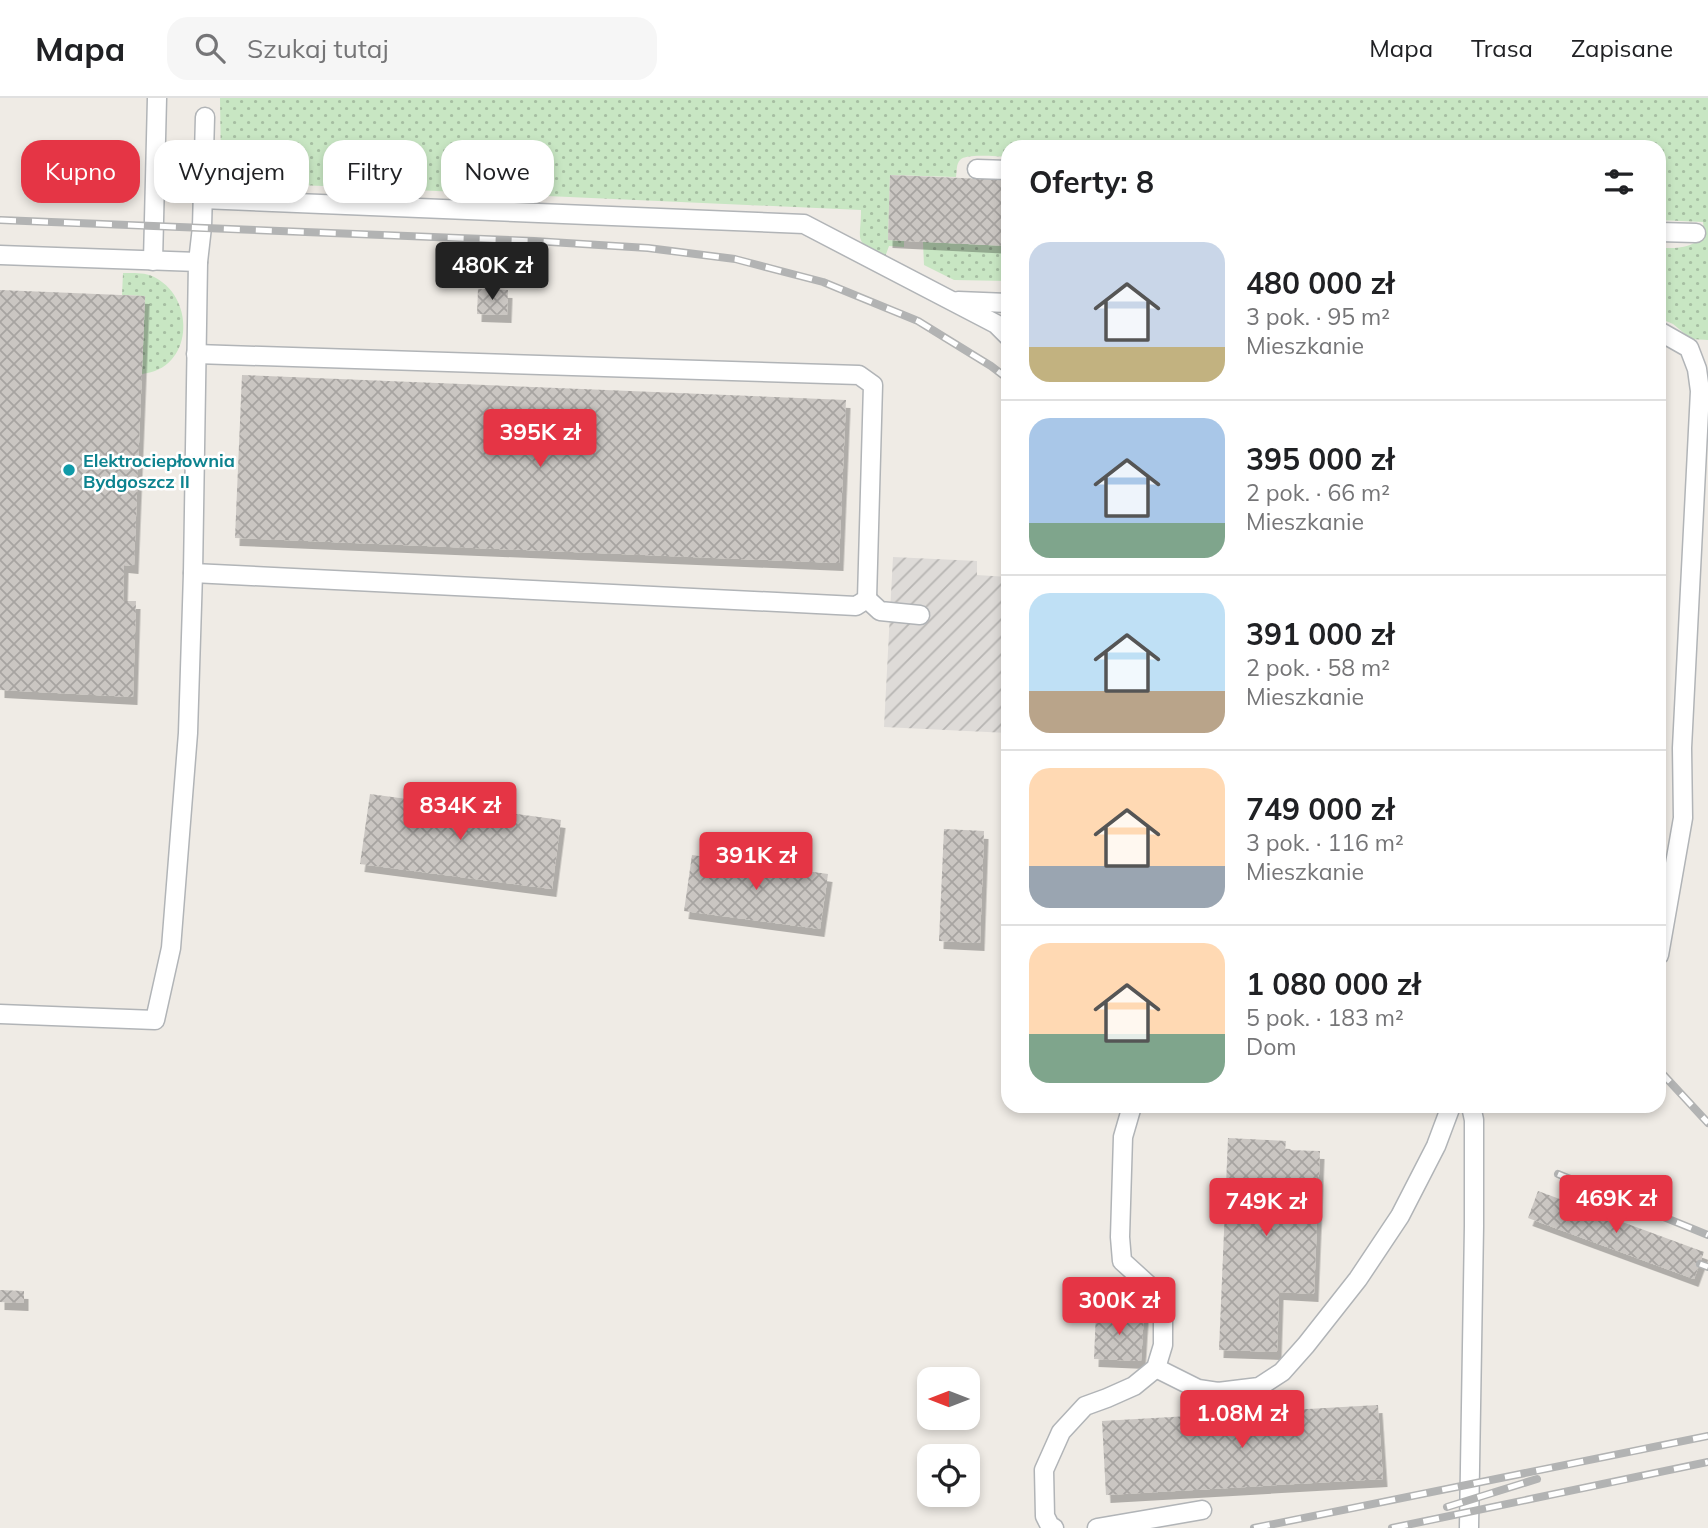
<!DOCTYPE html>
<html lang="pl">
<head>
<meta charset="utf-8">
<style>
  body { margin:0; font-family:Mulish,sans-serif; background:#f6f6f6; color:#202124; height:100vh; display:flex; flex-direction:column; font-size:26px; white-space:nowrap }
  * { box-sizing:border-box; margin:0 }
  p { font-size:23px; color:#757577 }
  .icon { flex:none; width:38px; height:38px; fill:none; stroke:currentColor; stroke-width:2; stroke-linecap:round; stroke-linejoin:round }
  .map { position:relative; flex:1; overflow:hidden }
  .drawer { position:absolute; left:1001px; top:42px; width:665px; height:973px; display:flex; flex-direction:column; background:#fff; border-radius:21px; box-shadow:0 4px 10px #0003 }
  .drawer>* { flex:none }
  .banner { position:absolute; left:21px; top:42px; width:665px; height:63px; display:flex; gap:14px }
  .needle { width:46px; rotate:270deg }
  .tools { position:absolute; left:917px; top:1269px; display:grid; gap:14px }
  .tools a { display:grid; place-items:center; width:63px; height:63px; border-radius:14px; background:#fff; box-shadow:0 4px 10px #0003; font-size:35px }
  .price { position:absolute; translate:-50% -60px; padding:0 16px; border-radius:7px; background:#e53545; color:#fff; font-size:23px; line-height:46px; filter:drop-shadow(0 2px 4px #0008) }
  .price::after { content:''; position:absolute; left:50%; top:42px; width:21px; height:16px; margin-left:-10px; background:inherit; clip-path:polygon(0 0,100% 0,50% 100%) }
  .price.selected { background:#222; color:#fff }
  ul { padding:0; list-style:none }
  li { display:flex; align-items:center; gap:21px; height:175px; padding:0 28px }
  li+li { border-top:2px solid #e0e0e0 }
  li span { display:grid; place-items:center; flex:none; width:196px; height:140px; border-radius:21px; color:#555 }
  li>.icon { margin-inline-start:auto }
  span .icon { width:84px; height:84px; fill:#fffc; stroke-width:1 }
  li b { font-size:30px }
  h2 { display:flex; justify-content:space-between; align-items:center; height:84px; padding:0 28px; font-size:30px }
  .tag { padding:0 24px; border-radius:21px; background:#fff; box-shadow:0 4px 10px #0003; font-size:24px; line-height:63px }
  .tag.selected { background:#e53545; color:#fff }
  header { display:flex; align-items:center; gap:42px; box-sizing:border-box; height:98px; padding:0 35px; background:#fff; border-bottom:2px solid #e0e0e0 }
  header strong { font-size:33px }
  nav { display:flex; gap:38px; margin-inline-start:auto; font-size:24px }
  .search { width:490px; height:63px; background:#f6f6f6; display:flex; align-items:center; gap:18px; box-sizing:border-box; padding:0 24px; border-radius:21px; color:#757577; font-size:26px }
  .map>svg:first-child { display:block }
  .industrial { fill:url(#industrial-furrows) }
  .grass { fill:url(#grass-dots) }
  .building { fill:url(#building-cross-hatch); filter:url(#shadow) }
  .lines { fill:none; stroke-linecap:round; stroke-linejoin:round }
  .service-casing { stroke:#b1b4b7; stroke-width:21 }
  .service { stroke:#fff; stroke-width:18 }
  .rail-casing { stroke:#b2b3b3; stroke-width:8 }
  .rail { stroke:#fff; stroke-width:5; stroke-dasharray:16; stroke-linecap:butt }
  .culture-dot { fill:#0f9aa8; stroke:#fff; stroke-width:2.5 }
  .labels { text-anchor:middle; dominant-baseline:central; stroke-width:5; stroke-linejoin:round; paint-order:stroke }
  .culture-label { font-size:18px; font-weight:bold; fill:#0d838f; stroke:#fff; text-anchor:start }
</style>
</head>
<body>
<header>
<strong>Mapa</strong>
<div class="search"><svg class="icon" aria-label="search" viewBox="0 0 24 24"><circle cx="10" cy="10" r="6"/><path d="M15 15l6 6"/></svg>Szukaj tutaj</div>
<nav><a>Mapa</a><a>Trasa</a><a>Zapisane</a></nav>
</header>
<div class="map">
<svg width="1708" height="1430" viewBox="0 0 1708 1430">
  <defs>
    <pattern id="industrial-furrows" width="10" height="10" patternUnits="userSpaceOnUse" patternTransform="scale(1.75)"><rect width="10" height="10" fill="#dedbd8"/><path d="M-1 1l2-2M0 10L10 0M9 11l2-2" fill="none" stroke="#b7b5b3"/></pattern>
    <pattern id="grass-dots" width="8" height="8" patternUnits="userSpaceOnUse" patternTransform="scale(1.75)"><rect width="8" height="8" fill="#c8e6c3"/><path d="M2 2h.1M6 6h.1" fill="none" stroke="#a6bea2" stroke-width="1.8" stroke-linecap="round"/></pattern>
    <pattern id="building-cross-hatch" width="8" height="8" patternUnits="userSpaceOnUse" patternTransform="scale(1.75)"><rect width="8" height="8" fill="#cac6c2"/><path d="M0 0l8 8M0 8l8-8" fill="none" stroke="#a7a4a1"/></pattern>
    <filter id="shadow"><feDropShadow dx="4.5" dy="8" stdDeviation="0" flood-color="#0004"/></filter>
  </defs>
  <rect width="100%" height="100%" fill="#efebe5"/>
  <path class="industrial" d="M893,459l84,4v14l31,2v156l-124,-6z"/>
  <g class="grass">
    <path d="M220,0h1488v242l-17,-1 -18,-15 -14,-6v-70c14,0 49,2 44,-26l-44,-2v-73h-651v10c-10,0 -41,-4 -48,3 -4,4 -3,12 -4,17l-66,-2 -2,65 16,1v6l-15,-1 -4,11c-33,-17 -24,-14 -24,-47l-627,-28 -5,-2 -8,-13z"/>
    <path d="M923,144l85,4v35l-54,-1 -30,-15z"/>
    <path d="M123,175c11,0 23,-1 33,5 40,22 37,91 -14,96l3,-78 -23,-1z"/>
  </g>
  <g class="building">
    <path d="M890,77l118,5v66l-120,-6z"/>
    <path d="M478,191l30,1 -1,25 -30,-1z"/>
    <path d="M0,192l145,6 -11,270 -10,-1 -1,36h13l-3,96 -133,-7z"/>
    <path d="M242,277l604,25 -7,163 -604,-25z"/>
    <path d="M370,696l191,26 -9,69 -192,-25z"/>
    <path d="M944,731l40,2 -4,112 -41,-2z"/>
    <path d="M692,757l136,19 -8,55 -136,-18z"/>
    <path d="M1228,1040l58,3 -1,9 35,1 -6,143 -35,-2 -2,60 -58,-2z"/>
    <path d="M1538,1093l166,61 -10,27 -166,-61z"/>
    <path d="M0,1192l24,1v12l-24,-1z"/>
    <path d="M1096,1214l48,3 -3,46 -47,-2z"/>
    <path d="M1378,1307l5,74 -277,16 -4,-74z"/>
  </g>
  <g class="lines">
    <g class="service-casing">
      <g id="service">
        <path d="M977,71l31,1"/>
        <path d="M202,101l602,25 192,100 12,12"/>
        <path d="M1659,134l37,1"/>
        <path d="M0,157l198,7 -5,311 -5,160 -17,215 -16,72 -155,-6"/>
        <path d="M153,163l4,-163"/>
        <path d="M198,164l4,-35 3,-110"/>
        <path d="M958,203l50,2"/>
        <path d="M1659,233l30,17 8,21 3,22 -18,357 1,70 -24,137"/>
        <path d="M193,475l663,33 11,-7 6,-214 -14,-10 -663,-21"/>
        <path d="M867,501l13,12 40,4"/>
        <path d="M1156,1270l42,21 20,3 41,-5 23,-15 24,-27 52,-66 42,-63 36,-70 15,-40"/>
        <path d="M1054,1430l-4,-2 -5,-10 -1,-46 17,-38 24,-26 22,-8 27,-12 22,-18 7,-23v-24l-8,-30 -33,-30 -2,-24 3,-100 9,-31"/>
        <path d="M1097,1430l105,-18"/>
        <path d="M1469,1430l5,-302v-106l-3,-14"/>
      </g>
    </g>
    <use href="#service" class="service"/>
    <g class="rail-casing">
      <g id="rail">
        <path d="M0,122l534,21 114,7 87,11 88,23 95,39 73,45 17,13"/>
        <path d="M1659,972l49,53"/>
        <path d="M1558,1076l150,61"/>
        <path d="M1700,1166l8,3"/>
        <path d="M1447,1409l90,-28"/>
        <path d="M1254,1430l454,-92"/>
        <path d="M1392,1430l316,-66"/>
      </g>
    </g>
    <use href="#rail" class="rail"/>
  </g>
  <circle class="culture-dot" cx="69" cy="372" r="7"/>
  <g class="labels">
    <g class="culture-label">
      <text x="83" y="362">Elektrociepłownia<tspan x="83" dy="21">Bydgoszcz II</tspan></text>
    </g>
  </g>
</svg>
<div class="tools">
<a><svg class="needle" viewBox="-14 -14 28 28"><path d="M0-13l5 13h-10z" fill="#e53935"/><path d="M0 13l5-13h-10z" fill="#757577"/></svg></a>
<a><svg class="icon" aria-label="locate" viewBox="0 0 24 24"><circle cx="12" cy="12" r="6"/><path d="M12 2v4M12 18v4M2 12h4M18 12h4"/></svg></a>
</div>
<b class="price selected" style="left:492px;top:204px">480K zł</b>
<b class="price" style="left:540px;top:371px">395K zł</b>
<b class="price" style="left:460px;top:744px">834K zł</b>
<b class="price" style="left:756px;top:794px">391K zł</b>
<b class="price" style="left:1616px;top:1137px">469K zł</b>
<b class="price" style="left:1266px;top:1140px">749K zł</b>
<b class="price" style="left:1119px;top:1239px">300K zł</b>
<b class="price" style="left:1242px;top:1352px">1.08M zł</b>
<div class="banner">
<a class="tag selected">Kupno</a>
<a class="tag">Wynajem</a>
<a class="tag">Filtry</a>
<a class="tag">Nowe</a>
</div>
<section class="drawer">
<h2>Oferty: 8<svg class="icon" aria-label="filters" viewBox="0 0 24 24"><path d="M4 7h16M4 17h16"/><circle cx="9" cy="7" r="2"/><circle cx="15" cy="17" r="2"/></svg></h2>
<ul>
<li><span style="background:linear-gradient(#c9d6e8 75%,#c2b280 0)"><svg class="icon" aria-label="home" viewBox="0 0 24 24"><path d="M3 11l9-7 9 7M6 9v11h12V9"/></svg></span><div><b>480 000 zł</b><p>3 pok. · 95 m²</p><p>Mieszkanie</p></div></li>
<li><span style="background:linear-gradient(#a9c7e8 75%,#7fa58c 0)"><svg class="icon" aria-label="home" viewBox="0 0 24 24"><path d="M3 11l9-7 9 7M6 9v11h12V9"/></svg></span><div><b>395 000 zł</b><p>2 pok. · 66 m²</p><p>Mieszkanie</p></div></li>
<li><span style="background:linear-gradient(#bfe0f5 70%,#b9a48a 0)"><svg class="icon" aria-label="home" viewBox="0 0 24 24"><path d="M3 11l9-7 9 7M6 9v11h12V9"/></svg></span><div><b>391 000 zł</b><p>2 pok. · 58 m²</p><p>Mieszkanie</p></div></li>
<li><span style="background:linear-gradient(#ffd9b3 70%,#9aa5b1 0)"><svg class="icon" aria-label="home" viewBox="0 0 24 24"><path d="M3 11l9-7 9 7M6 9v11h12V9"/></svg></span><div><b>749 000 zł</b><p>3 pok. · 116 m²</p><p>Mieszkanie</p></div></li>
<li><span style="background:linear-gradient(#ffd9b3 65%,#7fa58c 0)"><svg class="icon" aria-label="home" viewBox="0 0 24 24"><path d="M3 11l9-7 9 7M6 9v11h12V9"/></svg></span><div><b>1 080 000 zł</b><p>5 pok. · 183 m²</p><p>Dom</p></div></li>
</ul>
</section>
</div>
</body>
</html>
